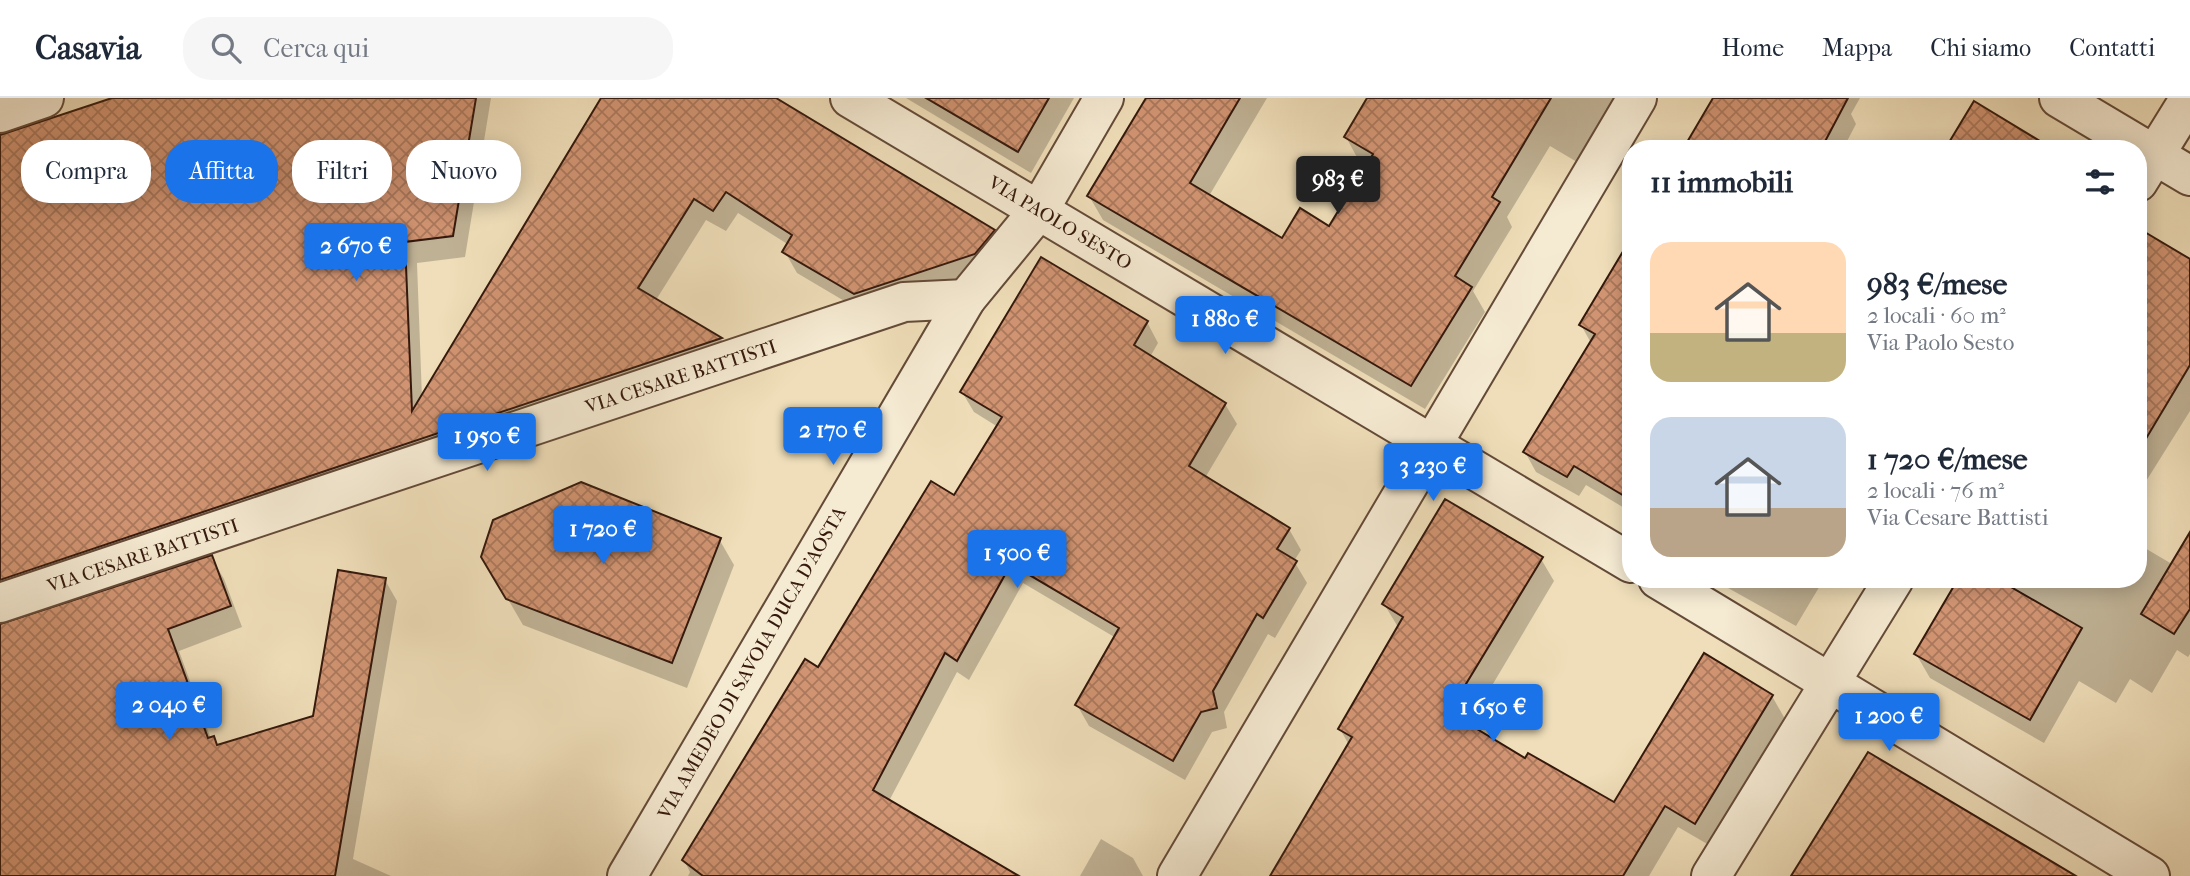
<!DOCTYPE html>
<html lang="it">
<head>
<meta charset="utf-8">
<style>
  body { margin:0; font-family:"IM FELL French Canon",serif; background:#f6f6f7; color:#1f2937; height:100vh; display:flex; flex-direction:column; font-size:26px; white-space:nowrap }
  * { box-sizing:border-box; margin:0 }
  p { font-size:23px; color:#747a83 }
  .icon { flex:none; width:38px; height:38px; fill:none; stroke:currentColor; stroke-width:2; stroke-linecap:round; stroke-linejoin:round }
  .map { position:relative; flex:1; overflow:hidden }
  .sheet { position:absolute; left:1622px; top:42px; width:525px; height:448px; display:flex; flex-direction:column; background:#fff; border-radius:28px; box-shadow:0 4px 18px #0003 }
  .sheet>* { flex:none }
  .banner { position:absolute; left:21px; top:42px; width:665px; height:63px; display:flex; gap:14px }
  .price { position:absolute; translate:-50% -60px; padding:0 16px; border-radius:7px; background:#1a73e8; color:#fff; font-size:23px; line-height:46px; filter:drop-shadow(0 2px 4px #0008) }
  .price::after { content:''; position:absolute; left:50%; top:42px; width:21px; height:16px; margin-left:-10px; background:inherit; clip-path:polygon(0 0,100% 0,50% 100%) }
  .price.selected { background:#222; color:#fff }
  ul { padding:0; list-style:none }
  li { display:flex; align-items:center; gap:21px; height:175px; padding:0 28px }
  li span { display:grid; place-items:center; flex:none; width:196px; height:140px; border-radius:21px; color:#555 }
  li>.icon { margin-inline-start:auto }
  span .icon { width:84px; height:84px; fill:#fffc; stroke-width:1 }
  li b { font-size:30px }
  h2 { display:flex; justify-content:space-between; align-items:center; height:84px; padding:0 28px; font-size:30px }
  .pill { padding:0 24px; border-radius:28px; background:#fff; box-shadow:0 4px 18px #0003; font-size:24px; line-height:63px }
  .pill.selected { background:#1a73e8; color:#fff }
  header { display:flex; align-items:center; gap:42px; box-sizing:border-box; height:98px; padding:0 35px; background:#fff; border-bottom:2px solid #e0e1e3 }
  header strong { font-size:33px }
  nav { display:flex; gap:38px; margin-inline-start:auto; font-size:24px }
  .search { width:490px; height:63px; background:#f6f6f7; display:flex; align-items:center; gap:18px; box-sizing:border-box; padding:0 24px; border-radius:28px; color:#747a83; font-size:26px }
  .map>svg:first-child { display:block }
  .shadow { fill:#0003 }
  .building { fill:url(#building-cross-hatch); stroke:#35190d; stroke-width:2 }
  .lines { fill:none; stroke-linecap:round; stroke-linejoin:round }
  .minor-casing { stroke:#644a38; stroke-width:42 }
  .minor { stroke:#f5ead2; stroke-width:38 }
  .labels { text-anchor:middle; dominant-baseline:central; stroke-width:5; stroke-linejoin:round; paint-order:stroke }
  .street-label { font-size:19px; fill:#35190d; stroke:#f5ead2 }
</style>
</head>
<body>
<header>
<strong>Casavia</strong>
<div class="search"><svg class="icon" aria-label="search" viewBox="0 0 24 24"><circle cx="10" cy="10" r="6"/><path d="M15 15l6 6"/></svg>Cerca qui</div>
<nav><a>Home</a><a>Mappa</a><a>Chi siamo</a><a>Contatti</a></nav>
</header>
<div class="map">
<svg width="2190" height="778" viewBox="0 0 2190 778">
  <defs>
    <pattern id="building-cross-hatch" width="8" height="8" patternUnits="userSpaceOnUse" patternTransform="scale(1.75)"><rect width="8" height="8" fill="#d19472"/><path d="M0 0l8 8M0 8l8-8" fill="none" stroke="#aa785c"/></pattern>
  </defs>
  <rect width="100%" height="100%" fill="#efdeb9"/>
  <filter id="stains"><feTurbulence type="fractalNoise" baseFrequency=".00286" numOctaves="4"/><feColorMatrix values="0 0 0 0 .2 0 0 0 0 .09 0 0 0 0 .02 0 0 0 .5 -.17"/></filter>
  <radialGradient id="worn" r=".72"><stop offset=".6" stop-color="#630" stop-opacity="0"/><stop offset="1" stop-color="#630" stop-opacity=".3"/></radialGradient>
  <g class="shadow">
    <path d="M117,0h374l-26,159 -48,6 5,135 181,-300h169l221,133 13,22 -19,22 -119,40 -71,-42 -12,-21 4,-7 -51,-32 -12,18 -20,-11 -50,80 65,39 12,21 -675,226 -13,-21 -45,-140v-289z"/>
    <path d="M906,0h168l-43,75z"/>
    <path d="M1148,0h119l-58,98 74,44 47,-11 38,-63 -9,-5 -13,-24 24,-39h246l-39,64 -27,-16 -43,71 5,10 -39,64 12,21 -60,97 -322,-189 -14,-24z"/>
    <path d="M1715,0h145l-9,16 5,10 -13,25h-158z"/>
    <path d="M1631,143v271l-45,-27 -7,11 -43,-24 -11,-20 66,-109 -10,-18z"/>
    <path d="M2138,152l52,11v150l-52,83z"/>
    <path d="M1147,224l11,21 -8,14 75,47 12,20 -32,54 84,51 12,21 -7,11 13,22 -32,55 -7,-4 -44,78 3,16 -15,4 -27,48 -96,-54 -12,-21 39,-67 -93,-55 -54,97 -12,-8 -68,129 126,75h-327l2,-4 -6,-12 135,-191 136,-172 43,-70 -24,-15 -12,-20z"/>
    <path d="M2190,436v120l-2,3 -11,-7 -25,43 -22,-14 -14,24 -37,-22 -35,62 -114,-65 -14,-24 44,-75h178v-35l34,20z"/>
    <path d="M719,441l15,26 -47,123 -164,-63 -40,-69z"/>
    <path d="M211,459l13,22 18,48 -63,24 32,88 7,8 96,-30 71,-137 12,21 -44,258 38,17h-391v-251z"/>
    <path d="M1541,461l13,22 -86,145 58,34 89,45 157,-109 13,23 -76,126 -31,-18 -29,49h-376l76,-131 -9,-16 58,-102 -14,-23z"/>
    <path d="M1712,481h112l-28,47z"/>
    <path d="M1101,741l32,19 10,18h-63z"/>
  </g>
  <g class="building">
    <path d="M112,0h364l-23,138 -48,6 7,169 189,-313h175l219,132 -20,24 -121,40 -72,-42 10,-17 -66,-43 -13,19 -19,-12 -56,89 84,50 -722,242v-445z"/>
    <path d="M926,0h123l-31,54z"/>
    <path d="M1146,0h94l-50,85 92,55 18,-30 29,18 44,-72 -29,-17 23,-39h184l-59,99 8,5 -45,74 17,11 -61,99 -324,-190z"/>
    <path d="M1713,0h135l-27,51h-138z"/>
    <path d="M1974,3l79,48h-108z"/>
    <path d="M2138,130l52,31v106l-52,87z"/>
    <path d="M1631,140v262l-57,-34 -7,11 -44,-25 72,-118 -16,-9z"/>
    <path d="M1041,159l107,64 -14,24 92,58 -37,63 101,62 -13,21 20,12 -34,57 -6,-4 -44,77 4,17 -16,4 -28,49 -98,-56 44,-77 -108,-64 -54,97 -12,-8 -72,137 146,86h-316l-21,-16 123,-201 13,8 113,-186 23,14 48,-78 -42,-25z"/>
    <path d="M581,384l140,56 -49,125 -166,-64 -25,-42 12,-37z"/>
    <path d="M1445,401l98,58 -94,155 76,46 3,-5 86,49 90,-149 69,42 -78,129 -30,-18 -42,70h-353l82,-139 -14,-8 65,-112 -21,-13z"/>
    <path d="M2190,434v77l-16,25 -33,-20z"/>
    <path d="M212,457l19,51 -63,23 40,109 6,-2 3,9 96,-29 25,-146 48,8 -51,298h-335v-252z"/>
    <path d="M1958,481h39l85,49 -52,92 -116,-66z"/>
    <path d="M1868,654l208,124h-285z"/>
  </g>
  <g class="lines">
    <g class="minor-casing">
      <g id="minor">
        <path d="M850,0l781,465"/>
        <path d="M2059,0l131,78"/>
        <path d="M0,15l44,-15"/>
        <path d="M2138,84l52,-84"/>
        <path d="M1658,481l492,297"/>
        <path d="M0,505l904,-301 62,-3"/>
        <path d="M627,778l339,-577 73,-89 65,-112"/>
        <path d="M1177,778l460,-778"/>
        <path d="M1711,778l183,-297"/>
      </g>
    </g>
    <use href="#minor" class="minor"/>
  </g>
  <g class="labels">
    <g class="street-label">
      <text transform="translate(1060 125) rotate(31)">VIA PAOLO SESTO</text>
      <text transform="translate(681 279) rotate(-18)">VIA CESARE BATTISTI</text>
      <text transform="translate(143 458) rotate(-18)">VIA CESARE BATTISTI</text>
      <text transform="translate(752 565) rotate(-60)">VIA AMEDEO DI SAVOIA DUCA D'AOSTA</text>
    </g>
  </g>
  <rect width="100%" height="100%" filter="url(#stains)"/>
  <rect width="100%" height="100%" fill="url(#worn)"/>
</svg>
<b class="price selected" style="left:1338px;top:118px">983 €</b>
<b class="price" style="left:356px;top:185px">2 670 €</b>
<b class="price" style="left:1225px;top:258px">1 880 €</b>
<b class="price" style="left:833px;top:369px">2 170 €</b>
<b class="price" style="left:487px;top:375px">1 950 €</b>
<b class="price" style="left:1433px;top:405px">3 230 €</b>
<b class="price" style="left:603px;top:468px">1 720 €</b>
<b class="price" style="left:1017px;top:492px">1 500 €</b>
<b class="price" style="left:169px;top:644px">2 040 €</b>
<b class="price" style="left:1493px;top:646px">1 650 €</b>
<b class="price" style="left:1889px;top:655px">1 200 €</b>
<div class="banner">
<a class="pill">Compra</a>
<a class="pill selected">Affitta</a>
<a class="pill">Filtri</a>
<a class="pill">Nuovo</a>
</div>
<section class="sheet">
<h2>11 immobili<svg class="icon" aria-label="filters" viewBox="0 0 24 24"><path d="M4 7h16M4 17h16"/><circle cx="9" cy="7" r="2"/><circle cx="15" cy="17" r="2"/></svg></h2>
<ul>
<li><span style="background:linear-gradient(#ffd9b3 65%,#c2b280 0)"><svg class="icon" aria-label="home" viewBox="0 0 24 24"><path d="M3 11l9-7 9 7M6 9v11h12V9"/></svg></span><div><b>983 €/mese</b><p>2 locali · 60 m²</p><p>Via Paolo Sesto</p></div></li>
<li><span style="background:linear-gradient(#c9d6e8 65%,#b9a48a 0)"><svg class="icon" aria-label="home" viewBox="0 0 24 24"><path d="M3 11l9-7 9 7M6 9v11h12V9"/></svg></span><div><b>1 720 €/mese</b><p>2 locali · 76 m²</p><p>Via Cesare Battisti</p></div></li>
</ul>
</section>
</div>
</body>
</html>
